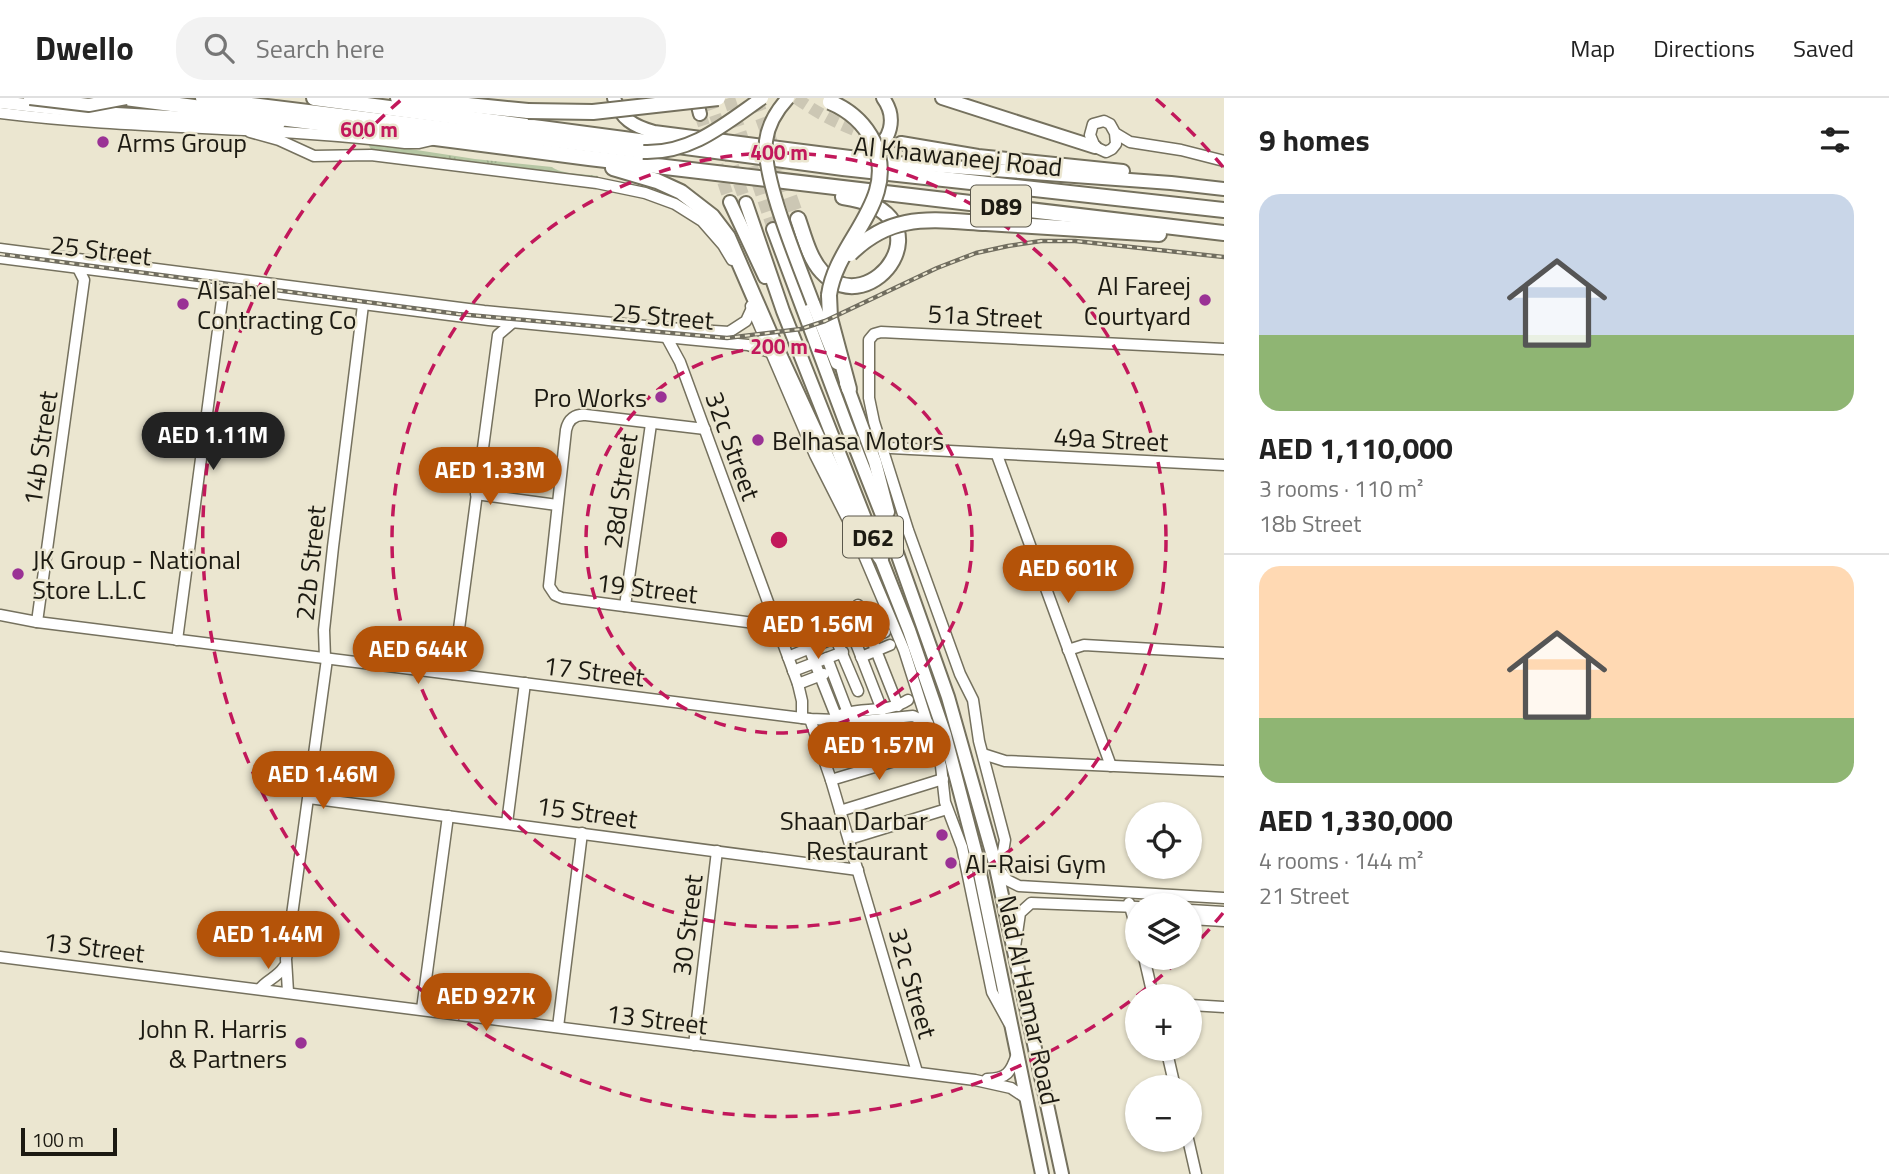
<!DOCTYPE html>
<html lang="en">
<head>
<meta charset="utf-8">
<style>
  body { margin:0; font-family:"Titillium Web",sans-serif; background:#f2f2f2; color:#222; height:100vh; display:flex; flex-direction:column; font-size:26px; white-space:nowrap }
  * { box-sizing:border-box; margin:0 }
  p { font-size:23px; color:#767676 }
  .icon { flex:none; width:38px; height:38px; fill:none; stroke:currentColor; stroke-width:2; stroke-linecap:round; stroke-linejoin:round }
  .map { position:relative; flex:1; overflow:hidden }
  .panel { display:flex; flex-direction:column; background:#fff; width:665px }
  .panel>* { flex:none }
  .buttons { position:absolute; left:1125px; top:704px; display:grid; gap:14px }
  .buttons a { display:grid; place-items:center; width:77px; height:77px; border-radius:50%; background:#fff; box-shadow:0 2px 5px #0004; font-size:35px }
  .scale { position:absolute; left:21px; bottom:18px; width:96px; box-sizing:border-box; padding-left:7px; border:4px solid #1c1a12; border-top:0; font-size:19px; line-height:24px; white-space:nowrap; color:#1c1a12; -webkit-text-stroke:5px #ebe6d0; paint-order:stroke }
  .price { position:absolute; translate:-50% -60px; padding:0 16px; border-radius:24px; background:#b45309; color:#fff; font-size:23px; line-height:46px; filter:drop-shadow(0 2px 4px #0008) }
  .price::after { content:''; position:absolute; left:50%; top:42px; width:21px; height:16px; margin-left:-10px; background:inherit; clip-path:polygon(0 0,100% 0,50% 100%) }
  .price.on { background:#222; color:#fff }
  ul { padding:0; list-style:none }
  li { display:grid; align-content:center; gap:14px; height:371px; padding:0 35px }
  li+li { border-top:2px solid #e0e0e0 }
  li span { display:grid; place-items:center; height:217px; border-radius:21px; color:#555 }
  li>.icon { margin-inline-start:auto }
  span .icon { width:126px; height:126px; fill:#fffc; stroke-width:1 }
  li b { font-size:30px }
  h2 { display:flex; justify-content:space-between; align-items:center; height:84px; padding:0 35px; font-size:30px }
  header { display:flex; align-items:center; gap:42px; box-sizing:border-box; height:98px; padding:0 35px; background:#fff; border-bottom:2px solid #e0e0e0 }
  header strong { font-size:33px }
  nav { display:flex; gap:38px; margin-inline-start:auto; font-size:24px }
  .search { width:490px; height:63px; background:#f2f2f2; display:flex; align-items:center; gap:18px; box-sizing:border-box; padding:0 24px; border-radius:28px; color:#767676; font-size:26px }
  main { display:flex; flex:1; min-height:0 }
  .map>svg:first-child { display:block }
  .grass { fill:url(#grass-tufts) }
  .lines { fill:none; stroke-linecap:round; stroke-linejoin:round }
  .major-tunnel { stroke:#ccc7b4; stroke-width:12; stroke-dasharray:12 6; stroke-linecap:butt }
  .highway-tunnel { stroke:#ccc7b4; stroke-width:14; stroke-dasharray:14 7; stroke-linecap:butt }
  .minor-casing { stroke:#75715e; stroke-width:13 }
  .major-casing { stroke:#75715e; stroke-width:16 }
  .highway-casing { stroke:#75715e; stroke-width:18 }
  .minor { stroke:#fff; stroke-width:10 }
  .major { stroke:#fff; stroke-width:12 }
  .highway { stroke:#fff; stroke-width:14 }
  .rail-casing { stroke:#706d5f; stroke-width:4.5 }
  .rail { stroke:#ebe6d0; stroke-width:2; stroke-dasharray:5; stroke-linecap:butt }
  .major-bridge-casing { stroke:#75715e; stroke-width:16; stroke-linecap:butt }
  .highway-bridge-casing { stroke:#75715e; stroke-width:18; stroke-linecap:butt }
  .major-bridge { stroke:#fff; stroke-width:12 }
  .highway-bridge { stroke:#fff; stroke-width:14 }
  .ring { fill:none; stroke:#c2185b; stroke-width:3.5; stroke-dasharray:12 9 }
  .poi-dot { fill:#9a3295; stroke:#ebe6d0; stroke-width:2.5 }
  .labels { text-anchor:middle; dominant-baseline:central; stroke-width:5; stroke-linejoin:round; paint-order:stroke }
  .shield { fill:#ebe6d0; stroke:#5a574b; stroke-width:2 }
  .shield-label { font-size:24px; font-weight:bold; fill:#1c1a12 }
  .poi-label { font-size:26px; fill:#1c1a12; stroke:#ebe6d0; text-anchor:start }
  .street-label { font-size:26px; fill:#1c1a12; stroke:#ebe6d0 }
  .centre { fill:#c2185b; stroke:#ebe6d0; stroke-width:3.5 }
  .ring-label { font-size:21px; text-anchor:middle; font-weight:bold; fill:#c2185b; stroke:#ebe6d0; stroke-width:5; stroke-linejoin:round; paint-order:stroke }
</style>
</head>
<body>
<header>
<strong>Dwello</strong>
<div class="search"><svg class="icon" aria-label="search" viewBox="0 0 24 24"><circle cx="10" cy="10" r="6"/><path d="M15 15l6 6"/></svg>Search here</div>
<nav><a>Map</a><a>Directions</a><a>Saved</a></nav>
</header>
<main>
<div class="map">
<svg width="1224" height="1076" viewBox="0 0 1224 1076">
  <defs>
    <pattern id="grass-tufts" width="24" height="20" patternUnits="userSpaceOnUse" patternTransform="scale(1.75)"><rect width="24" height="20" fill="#b5c6a3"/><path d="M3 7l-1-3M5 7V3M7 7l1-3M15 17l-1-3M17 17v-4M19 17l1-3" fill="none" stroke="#9baa8b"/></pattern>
  </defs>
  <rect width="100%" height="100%" fill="#ebe6d0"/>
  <path class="grass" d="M371,45l104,16 77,8c8,7 33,7 46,9l-2,6 -199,-27v-2l-26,-4 -2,-3z"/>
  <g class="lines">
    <g class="major-tunnel">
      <path d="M709,0l37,105"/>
      <path d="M729,0l44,131"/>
      <path d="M796,0c33,23 66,38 105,45"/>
      <path d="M700,16l30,88"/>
    </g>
    <path class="highway-tunnel" d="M755,0l43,121"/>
    <g class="minor-casing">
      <g id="minor">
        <path d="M0,15c135,17 271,13 405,30h14l13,-3"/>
        <path d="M250,34l29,8 35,16 57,-1 226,28 48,10 30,11 27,17 21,24 9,15"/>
        <path d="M1115,35l1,11 -4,5 -6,3 -11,-5 -5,-12 3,-11 11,-3 6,3 5,9 15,9 51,8 43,11"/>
        <path d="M0,151l484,62 183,17 62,4 17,-11 6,-13"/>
        <path d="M0,160l489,62 259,25 22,7"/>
        <path d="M751,208l64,149 39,77 50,118 37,116 4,36 17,45 30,145 17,31"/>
        <path d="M667,240l13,24 118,322 4,17v17"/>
        <path d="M705,331l-119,-14c-11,-1 -18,4 -20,15l-17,156 6,9 7,3 215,28"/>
        <path d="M881,347l10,3 333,17"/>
        <path d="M997,357l114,311"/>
        <path d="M476,396l81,11"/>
        <path d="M858,507l40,101"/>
        <path d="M625,508l26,-182"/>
        <path d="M843,512l39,100"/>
        <path d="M0,517l37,7 773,97 53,2 50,-5 15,7"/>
        <path d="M37,524l47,-342 -6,-12"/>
        <path d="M177,542l45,-340 -8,-15"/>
        <path d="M783,544l42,-17h5l28,66"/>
        <path d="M856,545l29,-11"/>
        <path d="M809,550l27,68"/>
        <path d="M1068,552l16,-5 140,8"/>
        <path d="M788,559l49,-20"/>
        <path d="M861,559l29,-12"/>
        <path d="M325,560l-1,-28 9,-83 30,-242"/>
        <path d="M827,560l21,55"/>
        <path d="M793,573l50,-19"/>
        <path d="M453,576l45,-339 14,-12"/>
        <path d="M798,586l26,-10"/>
        <path d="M810,621l21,61 86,292"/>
        <path d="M830,623c21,-17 53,-5 78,-21"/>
        <path d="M983,656l22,7 219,10"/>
        <path d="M831,682l87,-26"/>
        <path d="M309,700l549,72"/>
        <path d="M840,713l103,-32"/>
        <path d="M507,725l18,-140"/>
        <path d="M849,741l98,-30"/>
        <path d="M995,764l8,-10 2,-12 -26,-99 -6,-41 -13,-26 -52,-144 -34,-108 -5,-24v-58l5,-6 7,-2 343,17"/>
        <path d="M998,770l9,12 12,6 205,12"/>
        <path d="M1129,805l9,32"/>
        <path d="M1190,812l34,2"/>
        <path d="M1190,821l34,2"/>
        <path d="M1015,849l5,-34 11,-10 107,4"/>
        <path d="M0,859l975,123 36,8 15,10"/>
        <path d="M1144,859l9,39"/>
        <path d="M260,891c6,-9 17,-11 24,-22"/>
        <path d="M288,894l-2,-33 41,-300"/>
        <path d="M1190,907l34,2"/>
        <path d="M422,911l26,-193"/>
        <path d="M558,929l24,-194"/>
        <path d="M694,947l23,-194"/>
        <path d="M1166,950l9,39"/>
        <path d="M987,981c20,0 24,-7 30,-25"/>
        <path d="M1188,1041l8,35"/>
      </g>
    </g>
    <g class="major-casing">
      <g id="major">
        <path d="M202,0l441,54"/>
        <path d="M614,0c7,21 19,28 40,34l243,31 274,20 53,6"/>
        <path d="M696,0l4,16"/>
        <path d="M942,0l153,49"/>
        <path d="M0,4l98,11 181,10"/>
        <path d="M901,45l77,13 145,15"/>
        <path d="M869,53c23,-8 28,-34 14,-53"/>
        <path d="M730,104l35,75"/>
        <path d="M746,105l37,108 126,319 36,105 31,119 66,320"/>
        <path d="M773,131l73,195 51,129 51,144 47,166 67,311"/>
        <path d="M813,205l24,60"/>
        <path d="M846,285l29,79 13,50"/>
      </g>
    </g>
    <g class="highway-casing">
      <g id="highway">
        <path d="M125,0l464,60 635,75"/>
        <path d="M314,0l529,70 381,42"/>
        <path d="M398,0l130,13"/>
        <path d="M613,70l44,13 24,11 31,24 16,21 49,113 80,173 24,35"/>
        <path d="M798,121c6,17 11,39 24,53 49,53 132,-59 21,-75"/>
        <path d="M986,125l173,11"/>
        <path d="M829,197l1,23 19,71"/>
      </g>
    </g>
    <use href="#minor" class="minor"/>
    <use href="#major" class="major"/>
    <use href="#highway" class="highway"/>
    <g class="rail-casing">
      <path id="rail" d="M0,156l458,60 269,24 74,-9 24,-8 112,-53 39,-15 32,-7 33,-5h34l149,16"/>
    </g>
    <use href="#rail" class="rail"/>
    <g class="major-bridge-casing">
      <g id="major-bridge">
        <path d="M30,0l59,7 37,-7"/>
        <path d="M788,0c-11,12 -20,27 -22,43 -4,38 33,124 47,162"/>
        <path d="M643,54c48,2 82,-28 119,-54"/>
      </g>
    </g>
    <g class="highway-bridge-casing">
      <g id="highway-bridge">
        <path d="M528,13l65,1 125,-14"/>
        <path d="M850,156c42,-42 81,-34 136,-31"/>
        <path d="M829,197c7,-54 72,-95 44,-154 -9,-18 -24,-31 -43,-39"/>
      </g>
    </g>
    <use href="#major-bridge" class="major-bridge"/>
    <use href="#highway-bridge" class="highway-bridge"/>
  </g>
  <g class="ring">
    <circle cx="779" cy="442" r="193"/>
    <circle cx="779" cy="442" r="387"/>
    <path d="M1223 815A580 580 0 0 1 1193 849M1178 863A580 580 0 1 1 402 1M1156 1A580 580 0 0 1 1223 69"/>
  </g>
  <g class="poi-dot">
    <circle cx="103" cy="44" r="7"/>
    <circle cx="1205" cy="202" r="7"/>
    <circle cx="183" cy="206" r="7"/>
    <circle cx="661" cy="299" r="7"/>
    <circle cx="758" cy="342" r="7"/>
    <circle cx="18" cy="476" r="7"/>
    <circle cx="942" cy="737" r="7"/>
    <circle cx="951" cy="765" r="7"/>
    <circle cx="301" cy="945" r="7"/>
  </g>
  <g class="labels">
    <g class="shield">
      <rect x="971" y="87.5" width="60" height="41" rx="5"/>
      <rect x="843" y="418.5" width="60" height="41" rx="5"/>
    </g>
    <g class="shield-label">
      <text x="1001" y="108">D89</text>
      <text x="873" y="439">D62</text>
    </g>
    <g class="poi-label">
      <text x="117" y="44">Arms Group</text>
      <text x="1191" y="187" text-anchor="end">Al Fareej<tspan x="1191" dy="30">Courtyard</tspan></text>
      <text x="197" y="191">Alsahel<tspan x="197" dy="30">Contracting Co</tspan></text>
      <text x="647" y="299" text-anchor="end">Pro Works</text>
      <text x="772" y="342">Belhasa Motors</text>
      <text x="32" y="461">JK Group - National<tspan x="32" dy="30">Store L.L.C</tspan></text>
      <text x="928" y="722" text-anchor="end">Shaan Darbar<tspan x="928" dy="30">Restaurant</tspan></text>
      <text x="965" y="765">Al-Raisi Gym</text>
      <text x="287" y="930" text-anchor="end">John R. Harris<tspan x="287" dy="30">&amp; Partners</tspan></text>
    </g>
    <g class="street-label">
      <text transform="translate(958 58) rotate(6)">Al Khawaneej Road</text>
      <text transform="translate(101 152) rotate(7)">25 Street</text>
      <text transform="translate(663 218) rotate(5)">25 Street</text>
      <text transform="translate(985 218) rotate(3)">51a Street</text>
      <text transform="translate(1111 341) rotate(3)">49a Street</text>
      <text transform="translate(733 348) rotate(70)">32c Street</text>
      <text transform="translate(40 350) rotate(-82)">14b Street</text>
      <text transform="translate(620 393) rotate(-82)">28d Street</text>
      <text transform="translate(310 465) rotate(-84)">22b Street</text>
      <text transform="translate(647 490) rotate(7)">19 Street</text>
      <text transform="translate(594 573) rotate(7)">17 Street</text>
      <text transform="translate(587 714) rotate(8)">15 Street</text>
      <text transform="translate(687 827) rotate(-83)">30 Street</text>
      <text transform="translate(94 849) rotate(7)">13 Street</text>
      <text transform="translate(913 885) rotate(74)">32c Street</text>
      <text transform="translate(1029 902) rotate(78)">Nad Al Hamar Road</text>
      <text transform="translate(657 921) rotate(7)">13 Street</text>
    </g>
  </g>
  <circle cx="779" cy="442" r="10" class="centre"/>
  <g class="ring-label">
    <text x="369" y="39">600 m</text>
    <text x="779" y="62">400 m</text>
    <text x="779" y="256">200 m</text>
  </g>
</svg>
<div class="buttons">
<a><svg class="icon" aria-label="locate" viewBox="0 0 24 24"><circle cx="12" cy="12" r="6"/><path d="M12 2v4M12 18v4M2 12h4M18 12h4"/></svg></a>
<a><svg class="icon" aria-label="layers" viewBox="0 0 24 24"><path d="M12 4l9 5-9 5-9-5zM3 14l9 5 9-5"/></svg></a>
<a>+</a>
<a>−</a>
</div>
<div class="scale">100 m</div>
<b class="price on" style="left:213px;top:374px">AED 1.11M</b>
<b class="price" style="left:490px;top:409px">AED 1.33M</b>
<b class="price" style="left:1068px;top:507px">AED 601K</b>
<b class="price" style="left:818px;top:563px">AED 1.56M</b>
<b class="price" style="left:418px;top:588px">AED 644K</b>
<b class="price" style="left:879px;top:684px">AED 1.57M</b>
<b class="price" style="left:323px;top:713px">AED 1.46M</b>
<b class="price" style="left:268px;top:873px">AED 1.44M</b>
<b class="price" style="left:486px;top:935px">AED 927K</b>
</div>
<section class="panel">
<h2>9 homes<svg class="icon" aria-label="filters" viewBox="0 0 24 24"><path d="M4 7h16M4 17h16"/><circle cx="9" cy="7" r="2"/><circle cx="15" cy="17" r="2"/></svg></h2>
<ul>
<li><span style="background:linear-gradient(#c9d6e8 65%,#8fb573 0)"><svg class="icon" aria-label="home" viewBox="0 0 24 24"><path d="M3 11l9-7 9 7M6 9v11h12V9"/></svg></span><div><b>AED 1,110,000</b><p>3 rooms · 110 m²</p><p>18b Street</p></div></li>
<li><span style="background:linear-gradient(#ffd9b3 70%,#8fb573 0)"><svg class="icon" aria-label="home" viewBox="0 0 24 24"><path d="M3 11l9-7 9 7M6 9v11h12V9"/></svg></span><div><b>AED 1,330,000</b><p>4 rooms · 144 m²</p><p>21 Street</p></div></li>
</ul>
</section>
</main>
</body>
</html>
